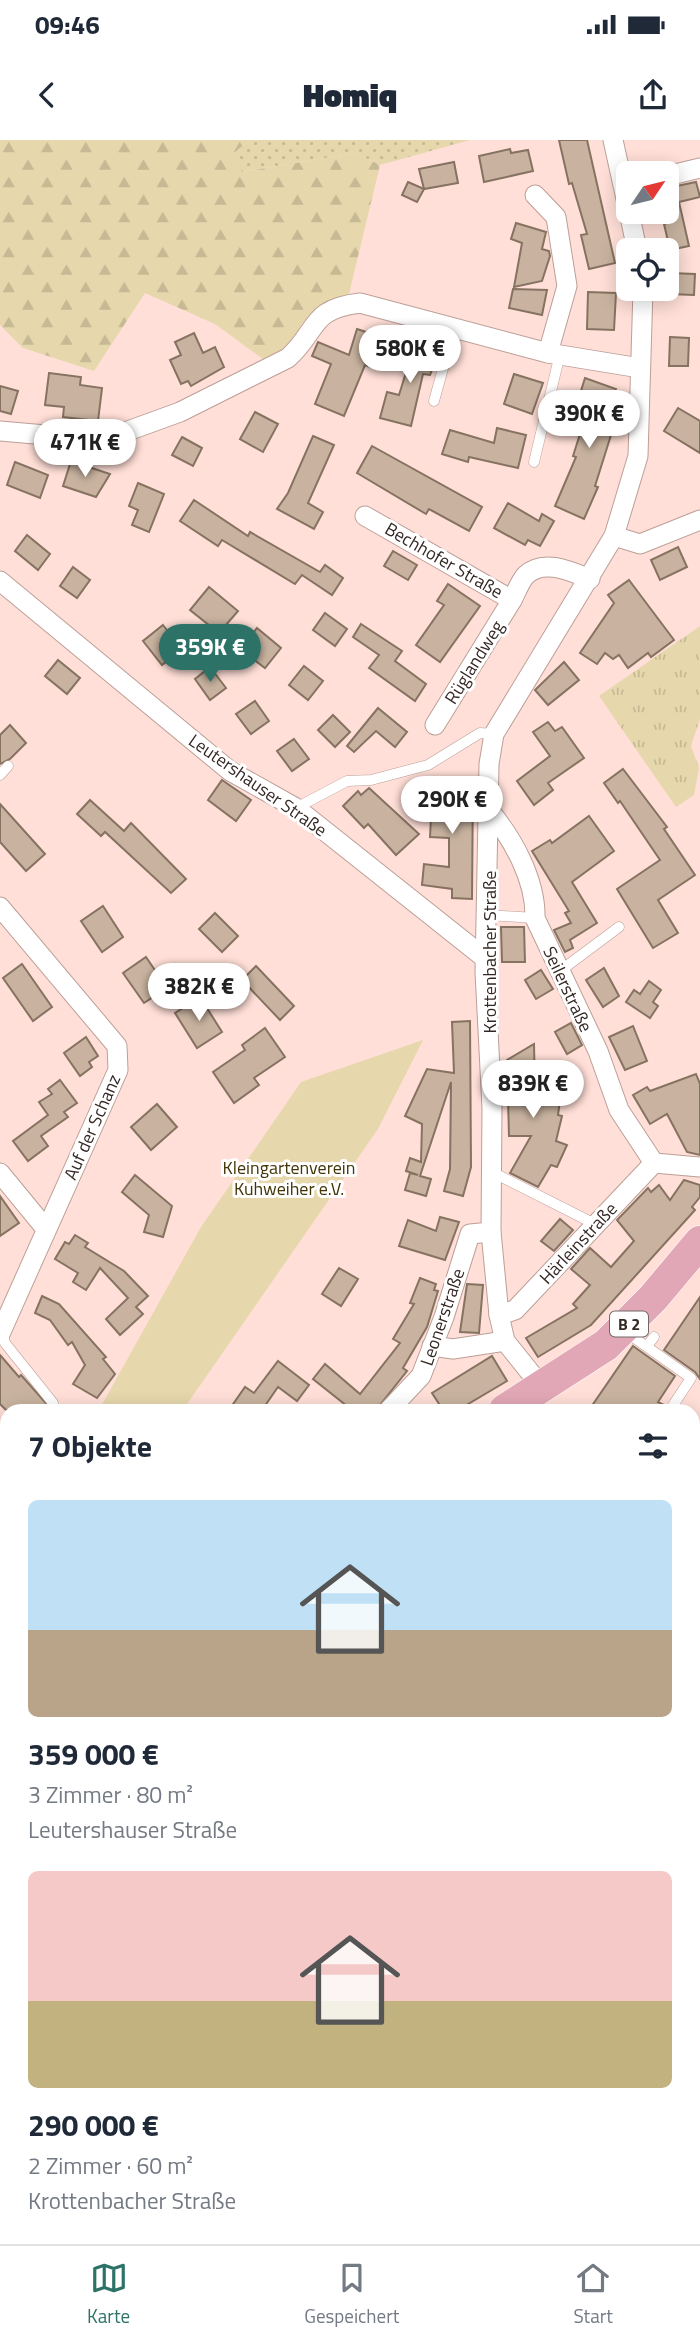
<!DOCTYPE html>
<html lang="de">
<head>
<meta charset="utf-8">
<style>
  body { margin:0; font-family:"Titillium Web",sans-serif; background:#f6f6f7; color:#1f2937; height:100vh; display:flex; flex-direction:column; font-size:26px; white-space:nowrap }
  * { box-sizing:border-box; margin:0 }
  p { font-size:23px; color:#747a83 }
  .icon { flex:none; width:38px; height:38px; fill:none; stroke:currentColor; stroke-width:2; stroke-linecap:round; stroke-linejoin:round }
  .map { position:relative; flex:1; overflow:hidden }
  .drawer { position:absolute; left:0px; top:1264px; width:700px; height:842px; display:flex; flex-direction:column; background:#fff; border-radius:21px 21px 0 0; box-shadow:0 4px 18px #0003 }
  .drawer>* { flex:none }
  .needle { width:46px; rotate:55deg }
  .fabs { position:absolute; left:616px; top:21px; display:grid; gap:14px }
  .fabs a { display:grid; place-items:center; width:63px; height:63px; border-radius:10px; background:#fff; box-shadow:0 4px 18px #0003; font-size:35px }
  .price { position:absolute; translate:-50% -60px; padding:0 16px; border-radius:24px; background:#fff; color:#222; font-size:23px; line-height:46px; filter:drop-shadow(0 2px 4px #0008) }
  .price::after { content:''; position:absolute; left:50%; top:42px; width:21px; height:16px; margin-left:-10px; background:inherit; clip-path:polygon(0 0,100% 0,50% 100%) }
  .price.active { background:#2c7267; color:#fff }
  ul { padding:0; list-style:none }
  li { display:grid; align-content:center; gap:14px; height:371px; padding:0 28px }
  li span { display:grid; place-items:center; height:217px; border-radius:10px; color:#555 }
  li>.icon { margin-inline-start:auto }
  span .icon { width:126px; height:126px; fill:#fffc; stroke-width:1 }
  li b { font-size:30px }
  h2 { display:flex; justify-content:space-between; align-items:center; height:84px; padding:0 28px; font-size:30px }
  .status { display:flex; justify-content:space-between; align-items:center; height:49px; padding:0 35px; background:#fff; direction:ltr }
  .status svg { height:19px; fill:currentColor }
  header { display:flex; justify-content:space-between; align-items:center; height:91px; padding:0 28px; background:#fff; font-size:32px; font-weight:800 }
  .menu { display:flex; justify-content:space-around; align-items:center; height:98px; border-top:2px solid #e0e1e3; background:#fff; font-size:19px; color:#747a83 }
  .menu a { display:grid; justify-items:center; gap:4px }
  .menu .active { color:#2c7267 }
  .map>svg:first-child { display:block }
  .grass { fill:url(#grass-dots) }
  .forest { fill:url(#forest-firs) }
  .park { fill:url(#park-tufts) }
  .garden { fill:#e6d8ac }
  .water { fill:url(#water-waves); stroke:#957189; stroke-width:2 }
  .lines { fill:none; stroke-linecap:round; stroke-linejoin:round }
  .stream { stroke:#957189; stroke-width:5 }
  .building { fill:#c9b3a0; stroke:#867260; stroke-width:2 }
  .service-casing { stroke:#bc9f97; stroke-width:11 }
  .minor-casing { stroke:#bc9f97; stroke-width:21 }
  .primary-casing { stroke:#fff; stroke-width:33 }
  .service { stroke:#fff; stroke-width:10 }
  .minor { stroke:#fff; stroke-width:19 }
  .primary { stroke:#e2a7b6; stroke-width:32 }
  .labels { text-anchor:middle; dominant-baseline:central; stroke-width:6; stroke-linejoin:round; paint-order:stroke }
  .shield { fill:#fff; stroke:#716866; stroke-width:2 }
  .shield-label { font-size:16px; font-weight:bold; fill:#342825 }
  .street-label { font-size:18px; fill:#342825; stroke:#fff }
  .park-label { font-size:18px; fill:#423507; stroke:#fff }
</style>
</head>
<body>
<div class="status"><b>09:46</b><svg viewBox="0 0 49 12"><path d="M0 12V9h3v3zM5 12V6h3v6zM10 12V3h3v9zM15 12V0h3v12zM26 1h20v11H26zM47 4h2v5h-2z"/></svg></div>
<header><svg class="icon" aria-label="back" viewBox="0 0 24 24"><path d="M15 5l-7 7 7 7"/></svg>Homiq<svg class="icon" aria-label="share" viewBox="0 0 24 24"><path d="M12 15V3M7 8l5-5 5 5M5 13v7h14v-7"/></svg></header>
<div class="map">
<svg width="700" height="2104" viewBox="0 0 700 2104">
  <defs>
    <pattern id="grass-dots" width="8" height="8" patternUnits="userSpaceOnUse" patternTransform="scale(1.75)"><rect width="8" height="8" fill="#e6d8ac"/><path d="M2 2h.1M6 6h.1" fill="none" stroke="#c6b994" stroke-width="1.8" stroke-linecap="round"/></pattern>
    <pattern id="forest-firs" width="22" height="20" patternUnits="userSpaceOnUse" patternTransform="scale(1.75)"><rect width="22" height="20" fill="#e6d8ac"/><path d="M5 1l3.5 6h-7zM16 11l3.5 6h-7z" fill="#c6b994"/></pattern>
    <pattern id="park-tufts" width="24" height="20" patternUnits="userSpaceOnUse" patternTransform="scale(1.75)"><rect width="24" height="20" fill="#e6d8ac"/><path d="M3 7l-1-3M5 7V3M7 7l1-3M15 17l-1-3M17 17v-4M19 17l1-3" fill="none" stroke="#c6b994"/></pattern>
    <pattern id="water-waves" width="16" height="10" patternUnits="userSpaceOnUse" patternTransform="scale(1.75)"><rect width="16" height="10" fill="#bf90b4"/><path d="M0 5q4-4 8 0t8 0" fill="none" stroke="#9c7692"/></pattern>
  </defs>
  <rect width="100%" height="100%" fill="#ffdfd7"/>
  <g class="grass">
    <path d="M250,0h220l-90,25 -25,-12 -114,19 -6,-20z"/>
    <path d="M693,1715l7,2v387h-179v-6h172z"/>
    <path d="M31,2098h416l-1,6h-431z"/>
  </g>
  <g class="forest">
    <path d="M0,0h250l-15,12 7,20 113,-19 25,12 -31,129c-15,6 -33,12 -43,25 -20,24 -3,27 -39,43l-52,-38 -70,-31 -51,78 -71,-23 -23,-23z"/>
    <path d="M700,1489v228l-7,-2v-219z"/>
  </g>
  <path class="park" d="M700,486v93l-9,27 8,22 -5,27 -18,12 -77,-111z"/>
  <g class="garden">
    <path d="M423,900l-45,89 -195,281h-84l102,-183 100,-145z"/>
    <path d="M0,1956l7,10v132h24l-16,6h-15z"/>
  </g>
  <g class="water">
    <path d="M700,1352v137l-7,7v-129z"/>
    <path d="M447,2098h74l-1,6h-74z"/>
  </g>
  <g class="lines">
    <path class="stream" d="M693,1690l7,-1"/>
  </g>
  <g class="building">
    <path d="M559,0h28l28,123 -26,6 -8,-34 6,-1 -15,-51 -3,1z"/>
    <path d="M510,9l1,4 17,-3 5,21 -49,11 -5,-26z"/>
    <path d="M454,22l4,21 -34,6 -5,-20z"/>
    <path d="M408,42l16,7 -7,13 -15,-7z"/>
    <path d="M696,42l4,15 -21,5 10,44 -19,4 -6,-26 3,-1v-35z"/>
    <path d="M516,83l30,9 -4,17 7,2 1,5 -8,25 -28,6 8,-44 -11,-4z"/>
    <path d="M670,133l25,1 -1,21 -25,-1z"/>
    <path d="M513,149l34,1 -5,25 -33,-7z"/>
    <path d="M588,152l28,1 -2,37 -27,-1z"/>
    <path d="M357,189l30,10 -10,30 -12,-4 -21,51 -29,-12 16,-40 -19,-8 6,-14 31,13z"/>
    <path d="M194,193l9,20 12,-6 9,20 -33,19 -3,-5 -7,3 -11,-24 11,-5 -6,-13z"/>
    <path d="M670,197l19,1 -1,28h-19z"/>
    <path d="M416,200l24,9 -10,26 -7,-1 -12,52 -31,-8 7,-26 12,3z"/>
    <path d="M49,233l32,4 -1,8 22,3 -4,33 -35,-4 1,-10 -19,-2z"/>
    <path d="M514,234l29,9 -11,31 -28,-10z"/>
    <path d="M585,238l31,11 -5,16 4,2 -9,26 5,2 -16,51 3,1 -14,32 -29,-13 21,-49 -3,-1 13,-41 -5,-2 6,-16 -7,-3z"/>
    <path d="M0,246l18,5 -7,23 -11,-3z"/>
    <path d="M678,268l22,13v32l-36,-22z"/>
    <path d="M255,272l23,12 -15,28 -23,-13z"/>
    <path d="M497,288l29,7 -8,33 -49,-11 -1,5 -26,-8 8,-24 44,13z"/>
    <path d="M313,296l21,9 -26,58 15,9 -9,17 -37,-20 11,-16z"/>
    <path d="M182,297l20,11 -9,18 -21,-11z"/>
    <path d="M372,306l110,61 -13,24 -40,-22 -3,5 -69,-41z"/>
    <path d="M71,321l39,13 -14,23 -33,-11z"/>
    <path d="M15,322l33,13 -8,23 -33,-13z"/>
    <path d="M138,343l26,11 -15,38 -17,-7 6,-15 -9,-4z"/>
    <path d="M194,360l54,36 2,-4 70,40 5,-7 18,13 -11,17 -30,-20 -7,9 -73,-44 -4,6 -38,-25z"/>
    <path d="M508,363l31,18 3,-7 12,7 -14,25 -12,-6 -3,5 -31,-17z"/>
    <path d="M27,395l23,19 -12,16 -23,-19z"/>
    <path d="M678,407l9,20 -27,13 -9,-20z"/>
    <path d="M393,411l24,14 -9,15 -24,-14z"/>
    <path d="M73,427l17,13 -13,18 -17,-12z"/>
    <path d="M629,440l45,60 -23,17 -3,-4 -20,15 -9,-13 -6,4 -8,-6 -8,11 -17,-11 34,-50 -6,-8z"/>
    <path d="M448,444l32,22 -40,56 -24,-17 28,-40 -7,-4z"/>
    <path d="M209,447l29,24 -19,22 -29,-23z"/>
    <path d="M325,473l22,16 -12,17 -22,-16z"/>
    <path d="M361,484l41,27 -7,10 31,23 -11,17 -46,-33 10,-13 -26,-18z"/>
    <path d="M163,485l19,24 -20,16 -19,-24z"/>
    <path d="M257,488l24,20 -16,20 -25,-19z"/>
    <path d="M58,520l22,18 -13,16 -22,-18z"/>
    <path d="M564,522l15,18 -31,25 -13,-15z"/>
    <path d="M304,526l19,15 -15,19 -19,-15z"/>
    <path d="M210,527l16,21 -16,12 -15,-21z"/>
    <path d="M255,561l14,20 -18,13 -15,-20z"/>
    <path d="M378,568l29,24 -12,15 -19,-16 -22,21 -7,-6z"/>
    <path d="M333,575l17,17 -15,15 -17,-17z"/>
    <path d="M548,582l7,9 7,-4 22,31 -36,25 5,7 -19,15 -17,-24 33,-25 -17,-24z"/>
    <path d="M10,585l16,18 -16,16 -10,5v-29z"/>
    <path d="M294,599l15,20 -17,12 -15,-20z"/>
    <path d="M623,629l44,58 -3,2 31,46 -37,25 20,33 -25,15 -36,-59 43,-29 -40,-59 -2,2 -14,-20z"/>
    <path d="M222,640l29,20 -15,21 -28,-21z"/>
    <path d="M473,640l-1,119 -20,-1v-9l-30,-4 2,-21 25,3v-29l-19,-1 2,-40 -7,-1 1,-14z"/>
    <path d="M369,648l50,46 -23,21 -28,-31 -4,4 -21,-22 15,-15 3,4z"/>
    <path d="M90,660l34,31 7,-8 55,56 -15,14 -66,-61 -4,4 -24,-22z"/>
    <path d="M0,664l45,50 -19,17 -26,-29z"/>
    <path d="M589,676l25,35 -42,31 25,41 -27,17 3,8 -8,4 -11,-22 17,-7 -6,-10 4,-2 -37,-60 18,-11 2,3z"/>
    <path d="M103,766l20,31 -21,15 -21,-31z"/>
    <path d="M215,773l23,23 -16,16 -23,-23z"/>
    <path d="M501,787h23l1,35h-23z"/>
    <path d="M146,817l21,31 -23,15 -21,-30z"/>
    <path d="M22,824l30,43 -19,14 -30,-43z"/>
    <path d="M256,826l38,40 -14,14 -38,-40z"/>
    <path d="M604,828l15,28 -16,11 -17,-27z"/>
    <path d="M541,830l12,19 -17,10 -11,-19z"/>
    <path d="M649,841l12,9 -8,12 5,4 -8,12 -24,-16 8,-12 6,4z"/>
    <path d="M200,857l22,35 -25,16 -22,-35z"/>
    <path d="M470,881l1,146 -8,29 -19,-5 6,-22 1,-87 -31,94 11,3 -5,17 -21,-6 5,-17 8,2 -12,-4 4,-13 11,4 1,-38 -17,-8 22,-47 27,4 -2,-51z"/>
    <path d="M571,883l11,22 -15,9 -12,-22z"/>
    <path d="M633,886l14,35 -22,9 -16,-33z"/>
    <path d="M265,888l20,29 -31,21 5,7 -25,18 -21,-31 32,-22 -3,-5z"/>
    <path d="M86,897l12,19 -9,6 3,5 -12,9 -16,-23z"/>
    <path d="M534,904l1,47 26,2 -3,22 4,1 -6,25 11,4 -10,22 -6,-2 -13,22 -28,-14 21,-37h-22l-2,-76z"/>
    <path d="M696,934l4,10v71l-13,-3 -20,-38 -17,10 -17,-29 14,-8 3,4z"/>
    <path d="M60,940l17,23 -13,9 4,5 -27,19 7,10 -20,15 -15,-20 35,-26 -9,-13 13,-8 -4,-5z"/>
    <path d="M157,964l20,23 -26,23 -20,-23z"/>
    <path d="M135,1035l37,31 -9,31 -19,-5 5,-17 -27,-23z"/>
    <path d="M684,1040l16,5v12l-8,10 3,3 -104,115 -53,32 -12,-19 51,-30 -4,-4 17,-19 -19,-16 19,-21 21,19 23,-26 -17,-21 31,-32 3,4 8,-7 11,15z"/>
    <path d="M0,1056l19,27 -19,13z"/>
    <path d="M440,1077l19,5 -14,38 -46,-14 9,-26 28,11z"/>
    <path d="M560,1079l13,11 -19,21 -13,-10z"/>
    <path d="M75,1095l13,8 -3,4 39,24 24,25 -12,11 7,7 -23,21 -14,-16 22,-21 -28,-30 -14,22 -13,-8 5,-9 -23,-14 10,-17 4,2z"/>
    <path d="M339,1128l19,11 -17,27 -19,-12z"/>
    <path d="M420,1138l16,6 -2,6 4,1 -11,36 -24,41 4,3 -31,39h-24l-39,-31 12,-15 35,30 40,-51 -7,-4 21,-35 -4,-1z"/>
    <path d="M467,1144l16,1 -4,48 -19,-1z"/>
    <path d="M42,1156l17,8 47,53 -3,2 12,15 -18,24 -24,-14 12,-19 -13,-23 -4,3 -18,-25 -15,-7z"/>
    <path d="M700,1157v82l-5,-7 -31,-22z"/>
    <path d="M633,1206l42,30 -17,26 6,3 -1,5h-74z"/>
    <path d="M0,1215l19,22 2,-2 31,35h-46l-6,-6z"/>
    <path d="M492,1216l15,25 -49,29h-15l-11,-17z"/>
    <path d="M278,1221l31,24 -12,16 -19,-14 -16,23h-33l16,-23 9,6z"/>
  </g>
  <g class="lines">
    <g class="service-casing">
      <g id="service">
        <path d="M434,261l20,-72"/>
        <path d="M534,322l26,-108"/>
        <path d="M0,635l8,-9"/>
        <path d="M296,668l51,-27 24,-1 57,-15 52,-32 14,1"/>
        <path d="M488,775l47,3"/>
        <path d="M560,831l59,-44"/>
        <path d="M490,1031l105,53"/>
        <path d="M2,1192l3,11 48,60"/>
        <path d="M626,1192l65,46 -21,32"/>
        <path d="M647,1206l7,-9"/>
      </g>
    </g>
    <g class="minor-casing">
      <g id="minor">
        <path d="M613,0l15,68"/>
        <path d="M667,36l33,-8"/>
        <path d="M535,55l21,22 11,69 -19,67"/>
        <path d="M629,72l8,38"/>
        <path d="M0,291l68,6h33l24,-5 55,-20 108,-54c31,-28 21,-49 72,-55l188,50 92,15"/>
        <path d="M365,376l147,84c4,-7 8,-19 14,-25 18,-17 46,-3 64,4"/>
        <path d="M614,396l26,8 60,-24"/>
        <path d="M0,441l230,190 66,37 190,151"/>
        <path d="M435,585l77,-125"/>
        <path d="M489,670c24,29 47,70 46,108l63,133 21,59 35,53"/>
        <path d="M0,767l117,139 1,24 -118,264"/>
        <path d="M654,1023l46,4"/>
        <path d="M0,1033l46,56"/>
        <path d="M499,1175l16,-5 139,-147"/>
        <path d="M432,1206l21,3 52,-8"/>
        <path d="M541,1246l-36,-45 -6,-26 -8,-83 1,-124 -7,-136 4,-208 5,-30 120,-198 24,-80 5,-167"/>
        <path d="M389,1270l32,-34 23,-59 26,-83 21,-2"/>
        <path d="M0,1612l7,1"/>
        <path d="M0,1676l7,-6"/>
      </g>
    </g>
    <g class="primary-casing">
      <g id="primary">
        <path d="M505,1270l101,-65 47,-47 47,-56"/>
        <path d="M0,1849l7,-8"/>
      </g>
    </g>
    <use href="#service" class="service"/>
    <use href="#minor" class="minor"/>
    <use href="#primary" class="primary"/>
  </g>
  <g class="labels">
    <rect class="shield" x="610" y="1171.5" width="38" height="25" rx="5"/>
    <g class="shield-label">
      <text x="629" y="1184">B 2</text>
    </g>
    <g class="street-label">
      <text transform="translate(444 420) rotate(30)">Bechhofer Straße</text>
      <text transform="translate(474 522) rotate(-58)">Rüglandweg</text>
      <text transform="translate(258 645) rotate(35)">Leutershauser Straße</text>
      <text transform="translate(489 812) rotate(-90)">Krottenbacher Straße</text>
      <text transform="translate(568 849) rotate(65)">Seilerstraße</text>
      <text transform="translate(92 987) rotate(-66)">Auf der Schanz</text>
      <text transform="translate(578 1103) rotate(-47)">Härleinstraße</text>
      <text transform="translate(442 1177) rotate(-71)">Leonerstraße</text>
    </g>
    <g class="park-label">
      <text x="289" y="1027">Kleingartenverein<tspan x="289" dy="21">Kuhweiher e.V.</tspan></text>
    </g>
  </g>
</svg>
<div class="fabs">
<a><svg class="needle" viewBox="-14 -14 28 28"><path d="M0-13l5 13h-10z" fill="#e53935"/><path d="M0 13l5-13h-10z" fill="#747a83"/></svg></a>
<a><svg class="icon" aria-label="locate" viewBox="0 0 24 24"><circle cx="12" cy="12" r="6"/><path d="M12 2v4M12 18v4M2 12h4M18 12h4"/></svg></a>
</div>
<b class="price" style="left:410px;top:245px">580K €</b>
<b class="price" style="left:589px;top:310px">390K €</b>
<b class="price" style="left:85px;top:339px">471K €</b>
<b class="price active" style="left:210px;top:544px">359K €</b>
<b class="price" style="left:452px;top:696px">290K €</b>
<b class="price" style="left:199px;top:883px">382K €</b>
<b class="price" style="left:533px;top:980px">839K €</b>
<section class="drawer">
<h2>7 Objekte<svg class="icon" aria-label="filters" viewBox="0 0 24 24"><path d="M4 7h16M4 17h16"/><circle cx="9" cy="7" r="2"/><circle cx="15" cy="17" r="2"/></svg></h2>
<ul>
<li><span style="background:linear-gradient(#bfe0f5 60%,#b9a48a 0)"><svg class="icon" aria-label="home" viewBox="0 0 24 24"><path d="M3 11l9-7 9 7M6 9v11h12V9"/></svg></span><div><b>359 000 €</b><p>3 Zimmer · 80 m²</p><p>Leutershauser Straße</p></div></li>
<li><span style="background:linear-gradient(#f6c9c9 60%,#c2b280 0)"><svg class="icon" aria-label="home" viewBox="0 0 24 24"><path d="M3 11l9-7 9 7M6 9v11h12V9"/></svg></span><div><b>290 000 €</b><p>2 Zimmer · 60 m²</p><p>Krottenbacher Straße</p></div></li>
</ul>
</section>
</div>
<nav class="menu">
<a class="active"><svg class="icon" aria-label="map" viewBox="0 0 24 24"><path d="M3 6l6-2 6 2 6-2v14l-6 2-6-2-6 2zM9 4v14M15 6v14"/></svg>Karte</a>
<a><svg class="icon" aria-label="saved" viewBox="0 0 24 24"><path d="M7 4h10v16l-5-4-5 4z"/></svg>Gespeichert</a>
<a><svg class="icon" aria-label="home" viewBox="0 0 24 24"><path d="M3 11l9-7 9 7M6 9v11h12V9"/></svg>Start</a>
</nav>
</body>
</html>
